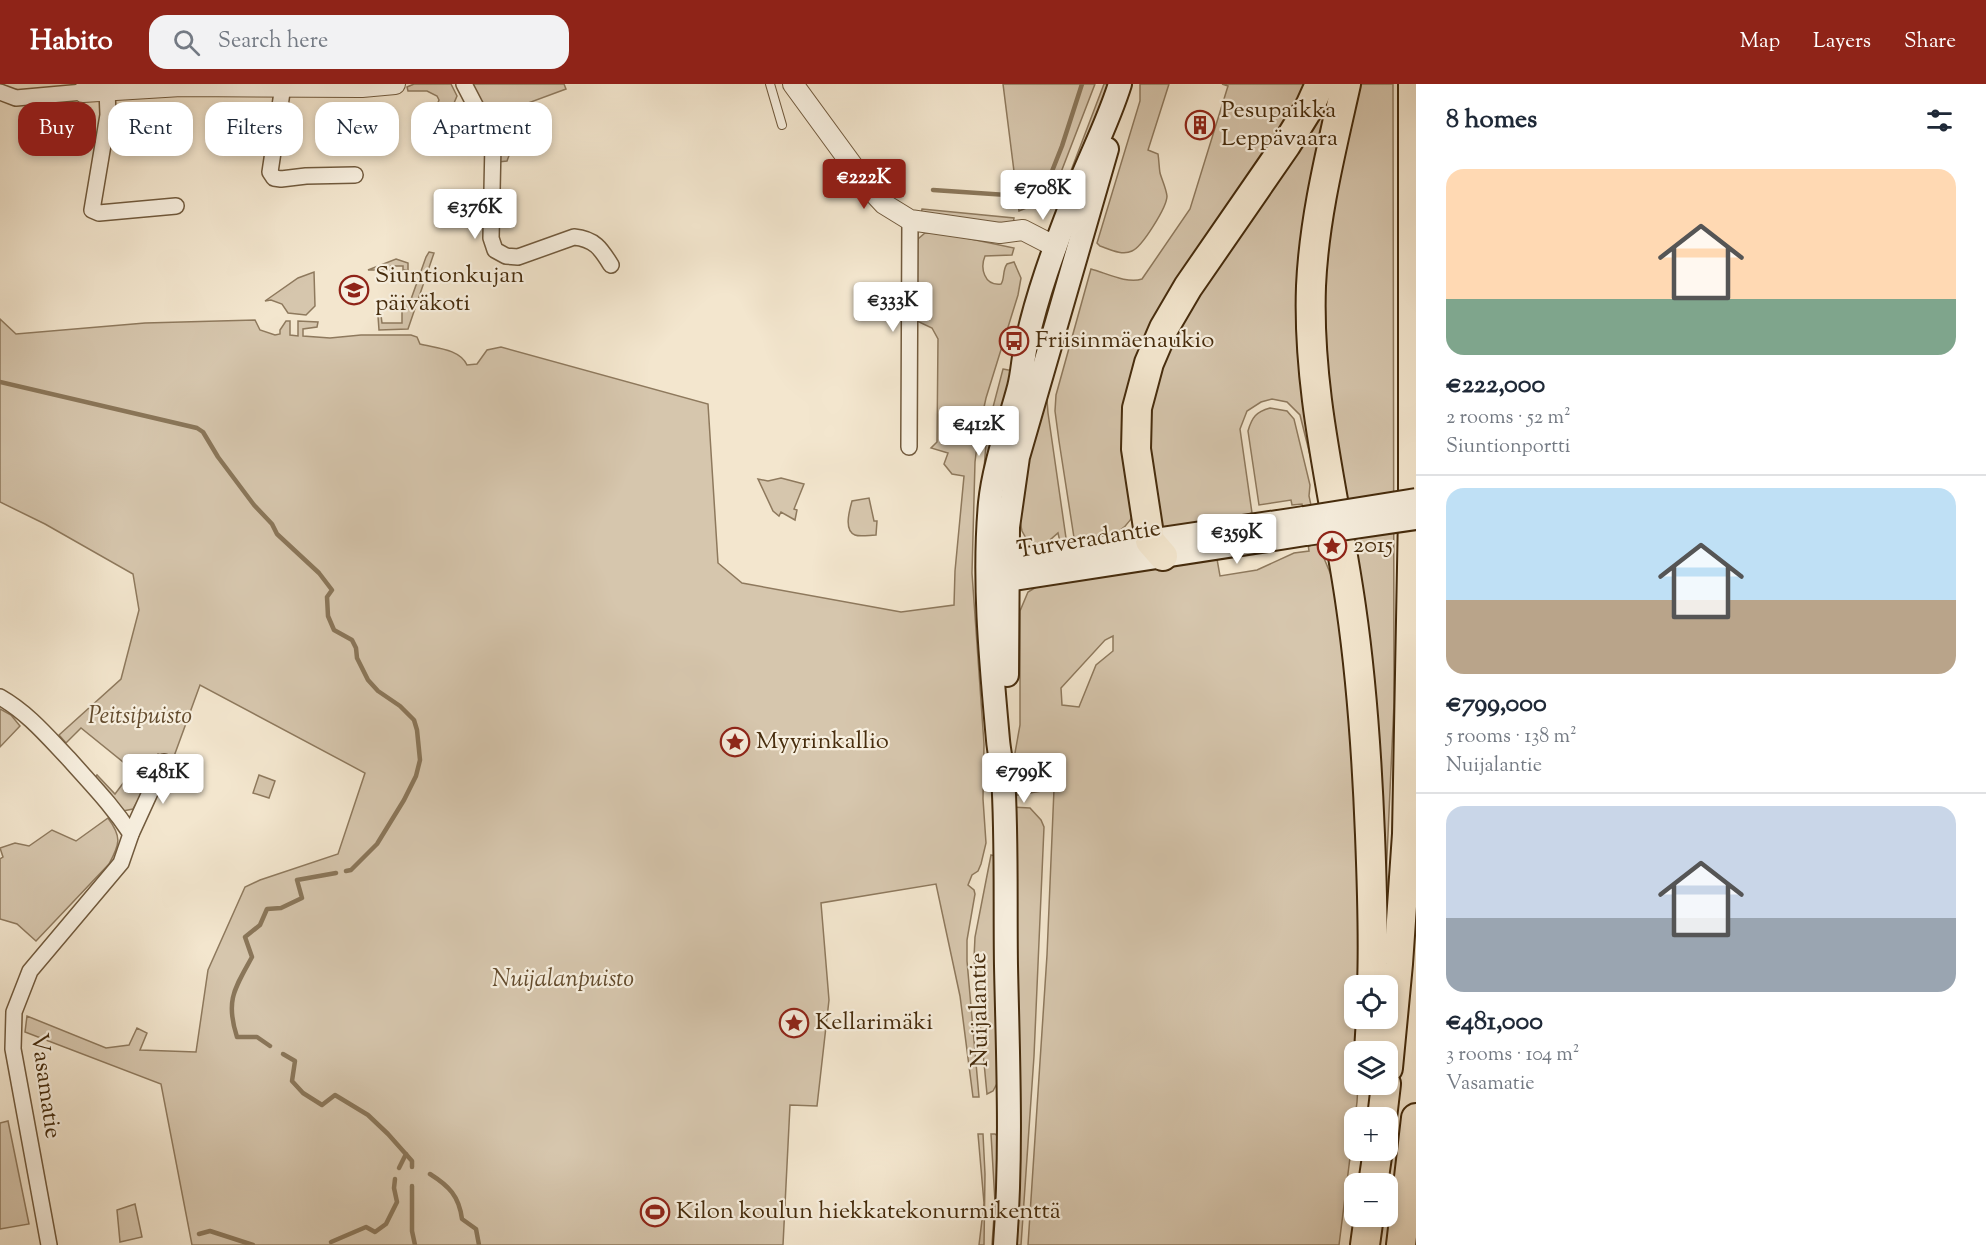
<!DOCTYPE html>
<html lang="en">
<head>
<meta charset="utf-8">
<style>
  body { margin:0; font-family:"Sorts Mill Goudy",serif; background:#f2f2f3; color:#1f2937; height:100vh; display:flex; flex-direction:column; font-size:22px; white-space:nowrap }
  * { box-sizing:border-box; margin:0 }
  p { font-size:20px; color:#747a83 }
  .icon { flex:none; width:33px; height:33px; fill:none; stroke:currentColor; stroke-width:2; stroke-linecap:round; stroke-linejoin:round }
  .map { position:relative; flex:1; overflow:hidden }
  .sheet { display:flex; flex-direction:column; background:#fff; width:570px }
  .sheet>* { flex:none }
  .top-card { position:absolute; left:18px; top:18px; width:570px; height:54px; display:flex; gap:12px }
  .buttons { position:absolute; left:1344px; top:891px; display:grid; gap:12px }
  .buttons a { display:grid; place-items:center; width:54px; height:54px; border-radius:12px; background:#fff; box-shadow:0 3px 9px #0003; font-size:30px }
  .price { position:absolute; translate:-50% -51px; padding:0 14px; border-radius:6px; background:#fff; color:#222; font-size:20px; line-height:39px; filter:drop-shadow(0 2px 3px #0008) }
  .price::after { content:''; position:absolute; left:50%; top:36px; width:18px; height:14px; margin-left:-9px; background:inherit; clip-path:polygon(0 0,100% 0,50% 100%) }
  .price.selected { background:#8f2418; color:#fff }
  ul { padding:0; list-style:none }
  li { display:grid; align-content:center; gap:12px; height:318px; padding:0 30px }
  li+li { border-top:2px solid #e0e1e3 }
  li span { display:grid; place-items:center; height:186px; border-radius:18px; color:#555 }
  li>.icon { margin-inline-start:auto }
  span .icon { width:108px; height:108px; fill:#fffc; stroke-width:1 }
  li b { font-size:26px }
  h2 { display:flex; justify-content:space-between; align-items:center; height:72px; padding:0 30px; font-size:26px }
  .tag { padding:0 21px; border-radius:18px; background:#fff; box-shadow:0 3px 9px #0003; font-size:21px; line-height:54px }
  .tag.selected { background:#8f2418; color:#fff }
  header { display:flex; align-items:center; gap:36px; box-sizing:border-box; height:84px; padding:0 30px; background:#8f2418; color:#fff }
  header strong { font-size:28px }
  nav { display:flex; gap:33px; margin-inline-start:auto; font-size:21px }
  .search { width:420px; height:54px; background:#f2f2f3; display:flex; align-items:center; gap:15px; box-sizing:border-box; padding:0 21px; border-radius:18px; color:#747a83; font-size:22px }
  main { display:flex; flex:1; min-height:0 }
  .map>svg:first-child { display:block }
  .green { fill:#d6c6ad; stroke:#8e795d; stroke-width:1.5; fill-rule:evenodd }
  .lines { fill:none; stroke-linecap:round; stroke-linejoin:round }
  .stream { stroke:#8a7659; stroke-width:4.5 }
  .service-casing { stroke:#715a3d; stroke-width:10 }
  .minor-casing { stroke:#715a3d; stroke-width:18 }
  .tertiary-casing { stroke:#715a3d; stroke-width:22 }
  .secondary-casing { stroke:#462c0d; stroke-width:26 }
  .motorway-casing { stroke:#462c0d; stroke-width:32 }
  .service { stroke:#f7efdf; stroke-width:8 }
  .minor { stroke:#f7efdf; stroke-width:15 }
  .tertiary { stroke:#f7efdf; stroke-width:20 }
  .secondary { stroke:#f7efdf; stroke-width:22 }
  .motorway { stroke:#f3e6ce; stroke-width:28 }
  .secondary-bridge-casing { stroke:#462c0d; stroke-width:26; stroke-linecap:butt }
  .secondary-bridge { stroke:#f7efdf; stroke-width:22 }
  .labels { text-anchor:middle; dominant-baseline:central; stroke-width:4.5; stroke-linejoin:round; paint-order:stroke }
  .poi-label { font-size:24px; fill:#462c0d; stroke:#f7efdf; text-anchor:start }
  .street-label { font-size:24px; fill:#462c0d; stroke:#f7efdf }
  .park-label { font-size:24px; font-style:italic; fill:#634b2d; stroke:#f7efdf }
</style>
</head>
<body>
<header>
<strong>Habito</strong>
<div class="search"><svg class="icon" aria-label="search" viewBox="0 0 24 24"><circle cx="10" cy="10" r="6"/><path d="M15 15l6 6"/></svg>Search here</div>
<nav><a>Map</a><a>Layers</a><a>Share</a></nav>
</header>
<main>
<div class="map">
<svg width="1416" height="1161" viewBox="0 0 1416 1161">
  <rect width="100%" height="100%" fill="#f3e6ce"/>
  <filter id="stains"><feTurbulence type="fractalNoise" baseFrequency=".00333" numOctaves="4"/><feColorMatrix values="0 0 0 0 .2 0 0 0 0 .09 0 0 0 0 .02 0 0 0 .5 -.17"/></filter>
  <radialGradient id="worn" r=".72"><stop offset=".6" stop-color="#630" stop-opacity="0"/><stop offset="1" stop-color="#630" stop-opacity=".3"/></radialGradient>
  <g class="green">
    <path d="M414,0h37l6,12 -3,7 -10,5 1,4 -13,5 7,-17 -2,-4 -10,-5h-19l-1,-4z"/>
    <path d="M469,0h95l2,5 -38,14 -21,58 -9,1z"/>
    <path d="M1003,0h92l-42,109 -14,10 -20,8z"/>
    <path d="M1104,0h7l-42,107 -5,-2z"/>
    <path d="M1140,0h29l-21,66 10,4c1,6 1,13 2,19 2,7 6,15 7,23 0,11 -25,51 -35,55 -10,5 -23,-2 -32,-5l-3,-3 43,-142z"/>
    <path d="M1222,0h90l-146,222 -32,207c-10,24 -36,27 -59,31l-16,-103 -4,-30 1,-16 35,-126c15,4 36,15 51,10l48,-70 38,-123z"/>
    <path d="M1338,0l-22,94 3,313 -19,-76 -13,-13 -15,-3 -11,3 -14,9 -7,18 12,84 -29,9 -65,7 -14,-93 15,-80z"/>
    <path d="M1352,0h41l1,619 -10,219 -66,-585 3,-106z"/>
    <path d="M922,125l92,9 -1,7 -92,-10z"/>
    <path d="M925,149h17l72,15 -2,7 -27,1c-5,12 -1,30 16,28 4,-5 1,-13 6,-20l7,-2 7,16 -3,17 -32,103 -7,32 -4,32 -3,111 12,171 -1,55 3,44 -5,21 -3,7 -6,4 -4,10 6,5 1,4 -8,46v21l12,136h-6l-13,-101 -24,-112 -115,19 8,97 -12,106 -27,-1 -7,140h-591l-31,-161 -136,-52 2,-16 79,32 23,-3 8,-17 10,5 -7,17 56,2 12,-82 37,-83 15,-7 78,-26 27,-81 -165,-88 -27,74 -15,-5 -12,33 -13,22 -10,2 -29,-32 3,-4 18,19 18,-24 -52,-42 -15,15 -7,-8 62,-56 18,-69 -6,-36 -88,-50 -45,-22v-183l16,15 129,-11 110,-3 5,10 15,5 5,-1v-4l6,-9h4v14l8,1v-15l20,1 -1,5 -14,2v7l27,2 31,-3h50l6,2 3,7c16,4 40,5 47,21l10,-1 10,-14 14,-3 207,57 10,159 24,20 159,29 53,-7 1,-34 9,-95 -12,-2 -8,-10 4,-11 -17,-5 6,-6 1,-103 -6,-11 -15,-7 -1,-71 2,-11z"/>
    <path d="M429,168l5,1 -26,76 -29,1 -1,-14 3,-1 1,8h20v-20l8,-1 16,-45z"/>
    <path d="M396,175l12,4v7h-5v-4h-12v4h-23z"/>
    <path d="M314,188l1,34 -9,9 -18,-2 -6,-9 -11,-4 -6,1 33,-23z"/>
    <path d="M1003,285l11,2 -34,151 7,-92z"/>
    <path d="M1049,300l-2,16 1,13 19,132 -6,1 -3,-13 -8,7 -1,7 -6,1 -16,-8 -5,-9 -6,-28z"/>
    <path d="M1270,324l17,3 7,8 16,66 -1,11 12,55 20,48 16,180 5,206 -8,1v32l7,1 -1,32 -6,1v32l4,1 -1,17 -18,143h-311l19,-290 7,-166 -42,7 1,-32 7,-39v-114l8,-19 10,-6 129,-26 50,-1 3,17 37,-6 37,-17 15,-2 -7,-47 -10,1 -1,-5 -32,5 -11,-74c4,-14 8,-19 22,-23zM1113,552v15l-17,14 -17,42 -17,-2 -1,-17 44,-48z"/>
    <path d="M781,394l23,6 -10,25 3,1 -2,10 -14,-8 -2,4 -6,-5 -15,-32 10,2z"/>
    <path d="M869,414l5,23h3l-1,14c-6,0 -16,2 -21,0 -12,-5 -5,-26 -3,-34z"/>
    <path d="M0,625l11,6 9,11 -20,21z"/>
    <path d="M259,691l16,6 -6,17 -16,-5z"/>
    <path d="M1013,723l17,1 11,12 3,7 -10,229 -13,189h-6z"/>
    <path d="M108,734c14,19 12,26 1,46l-73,77 -19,-17 -17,-5v-60l3,-2 -3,-9 15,-5 14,3 23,-16 24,11z"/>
    <path d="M991,771l5,1 4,222 -7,13 -6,3 -13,-136 1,-21z"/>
    <path d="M8,1037l21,103 -29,5v-106z"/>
    <path d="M978,1050h5l2,40 -1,71h-5l5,-42z"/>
    <path d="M991,1050h4l7,6 -6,105h-4l3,-43z"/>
    <path d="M135,1120l7,33 -22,5 -3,-32z"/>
  </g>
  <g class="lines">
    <g class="stream">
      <path d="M933,106l105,7 5,-3 19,-48 20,-62"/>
      <path d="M0,298l197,46 6,4 15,25 36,48 18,19 5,10 42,39 13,17 -5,7 1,19 6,14 18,10 4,8 1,10 11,22 10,11 22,15 14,14 3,10 3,30 -4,16 -12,24 -27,44 -26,26 -5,1"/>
      <path d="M270,962l-13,-9h-20c-12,-37 -2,-49 15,-80l-7,-20 15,-12 7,-16 14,-1 21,-10 -5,-18 39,-7"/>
      <path d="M283,970l12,7 -3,20 11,12 19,12 13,-10 33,20 20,19 24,27v6"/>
      <path d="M399,1084l7,-14"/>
      <path d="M430,1090c19,12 29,22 32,45l14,10 3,16"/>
      <path d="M412,1102v45l3,14"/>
      <path d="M199,1150l11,-3 43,14"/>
      <path d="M331,1158l35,-15 9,5 11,-8 11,-22 -3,-14 1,-9"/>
    </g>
    <g class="service-casing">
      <path id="service" d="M770,0l12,41"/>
    </g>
    <g class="minor-casing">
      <g id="minor">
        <path d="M464,0l25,48 4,11 -2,95 4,12 11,6 12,1 56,-20c21,2 27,12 37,28"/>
        <path d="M283,2l-13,86 4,6 7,1 25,-3 49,-1"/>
        <path d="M107,6l1,25 -16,95 7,3 77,-7"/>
        <path d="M0,8l16,6 67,-6"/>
        <path d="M909,363l1,-227"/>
        <path d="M0,613c28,16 47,39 69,62 23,26 43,46 62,75"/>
        <path d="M49,1161l-36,-196 1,-37 16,-41 91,-108 10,-29 33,-72"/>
      </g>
    </g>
    <g class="tertiary-casing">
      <g id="tertiary">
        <path d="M793,0l76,104 15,16 26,16 90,13 23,-3 33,17"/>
        <path d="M83,8l98,-6 181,1 33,-3"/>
      </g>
    </g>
    <g class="secondary-casing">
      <g id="secondary">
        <path d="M996,486l11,-8 297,-44"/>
        <path d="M993,492l14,4 299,-46"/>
        <path d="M1007,591l1,-148 10,-70 89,-308"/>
        <path d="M1005,1161c7,-93 3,-186 1,-279 -1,-63 1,-129 -3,-191 -1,-11 -4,-23 -5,-35 -7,-78 -15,-159 -8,-237 4,-39 19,-78 29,-116 4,-15 4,-31 8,-46 10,-46 27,-92 44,-136 15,-41 36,-79 49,-121"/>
      </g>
    </g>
    <g class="motorway-casing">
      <g id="motorway">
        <path d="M1346,0c-15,67 -32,134 -35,202 -4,110 25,214 40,321 11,76 16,152 19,228 2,50 4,100 2,151"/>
        <path d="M1163,472l-13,-15 -14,-92 1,-41 12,-45 15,-35 24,-41 98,-142 24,-39 10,-22"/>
        <path d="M1369,968l2,-34"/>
        <path d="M1388,984l10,-104 9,-130 6,-320v-430"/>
        <path d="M1382,1034l4,-34"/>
        <path d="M1373,1100l5,-34"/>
        <path d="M1365,1161l4,-29"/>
        <path d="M1401,1161l15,-127"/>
      </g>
    </g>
    <use href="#service" class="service"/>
    <use href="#minor" class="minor"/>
    <use href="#tertiary" class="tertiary"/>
    <use href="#secondary" class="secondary"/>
    <use href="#motorway" class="motorway"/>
    <g class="secondary-bridge-casing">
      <g id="secondary-bridge">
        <path d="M1304,434l112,-18"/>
        <path d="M1306,450l110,-16"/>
      </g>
    </g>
    <use href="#secondary-bridge" class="secondary-bridge"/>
  </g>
  <defs>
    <g id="building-ring" transform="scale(1.5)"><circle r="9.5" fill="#f7efdf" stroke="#8f2418" stroke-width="1.5"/><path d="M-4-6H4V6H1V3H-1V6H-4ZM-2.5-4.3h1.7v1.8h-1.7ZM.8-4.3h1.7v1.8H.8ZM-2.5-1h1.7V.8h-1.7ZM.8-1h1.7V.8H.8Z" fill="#8f2418"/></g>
    <g id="school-ring" transform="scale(1.5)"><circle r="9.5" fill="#f7efdf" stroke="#8f2418" stroke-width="1.5"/><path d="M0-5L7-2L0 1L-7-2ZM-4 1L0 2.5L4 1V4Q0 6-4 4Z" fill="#8f2418"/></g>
    <g id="bus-ring" transform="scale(1.5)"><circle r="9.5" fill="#f7efdf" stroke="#8f2418" stroke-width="1.5"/><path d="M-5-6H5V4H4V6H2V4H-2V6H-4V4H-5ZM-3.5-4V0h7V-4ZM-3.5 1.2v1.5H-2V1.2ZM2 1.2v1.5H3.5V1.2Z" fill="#8f2418"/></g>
    <g id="sight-ring" transform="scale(1.5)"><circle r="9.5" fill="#f7efdf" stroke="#8f2418" stroke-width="1.5"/><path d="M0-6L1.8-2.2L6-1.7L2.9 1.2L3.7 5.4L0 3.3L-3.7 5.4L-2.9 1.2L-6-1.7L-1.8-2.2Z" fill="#8f2418"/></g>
    <g id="stadium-ring" transform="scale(1.5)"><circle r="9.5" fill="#f7efdf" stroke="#8f2418" stroke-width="1.5"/><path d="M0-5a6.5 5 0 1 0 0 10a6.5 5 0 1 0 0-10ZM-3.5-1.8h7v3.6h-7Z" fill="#8f2418"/></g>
  </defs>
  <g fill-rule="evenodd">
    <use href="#building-ring" x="1200" y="41"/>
    <use href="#school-ring" x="354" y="206"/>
    <use href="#bus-ring" x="1014" y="257"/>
    <use href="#sight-ring" x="1332" y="462"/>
    <use href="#sight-ring" x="735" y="658"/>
    <use href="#sight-ring" x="794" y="939"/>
    <use href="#stadium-ring" x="655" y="1128"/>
  </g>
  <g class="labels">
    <g class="poi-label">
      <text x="1221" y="27">Pesupaikka<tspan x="1221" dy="28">Leppävaara</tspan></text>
      <text x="375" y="192">Siuntionkujan<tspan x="375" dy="28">päiväkoti</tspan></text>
      <text x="1035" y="257">Friisinmäenaukio</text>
      <text x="1353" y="462">2015</text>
      <text x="756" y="658">Myyrinkallio</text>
      <text x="815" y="939">Kellarimäki</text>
      <text x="676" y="1128">Kilon koulun hiekkatekonurmikenttä</text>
    </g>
    <g class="street-label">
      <text transform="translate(1089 456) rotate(-9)">Turveradantie</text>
      <text transform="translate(980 926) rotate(-91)">Nuijalantie</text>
      <text transform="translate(45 1002) rotate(82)">Vasamatie</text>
    </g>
    <g class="park-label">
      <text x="140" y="633">Peitsipuisto</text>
      <text x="563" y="896">Nuijalanpuisto</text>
    </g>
  </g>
  <rect width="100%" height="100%" filter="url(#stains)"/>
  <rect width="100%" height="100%" fill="url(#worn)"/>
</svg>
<div class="buttons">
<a><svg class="icon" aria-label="locate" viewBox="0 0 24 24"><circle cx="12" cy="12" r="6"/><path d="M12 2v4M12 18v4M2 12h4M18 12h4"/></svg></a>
<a><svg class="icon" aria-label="layers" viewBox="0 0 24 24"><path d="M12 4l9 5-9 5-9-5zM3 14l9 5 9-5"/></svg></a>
<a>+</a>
<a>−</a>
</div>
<b class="price selected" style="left:864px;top:126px">€222K</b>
<b class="price" style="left:1043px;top:137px">€708K</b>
<b class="price" style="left:475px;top:156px">€376K</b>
<b class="price" style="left:893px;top:249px">€333K</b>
<b class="price" style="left:979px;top:373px">€412K</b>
<b class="price" style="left:1237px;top:481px">€359K</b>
<b class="price" style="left:1024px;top:720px">€799K</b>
<b class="price" style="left:163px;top:721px">€481K</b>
<div class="top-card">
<a class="tag selected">Buy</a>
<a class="tag">Rent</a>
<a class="tag">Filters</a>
<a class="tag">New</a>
<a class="tag">Apartment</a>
</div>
</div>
<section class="sheet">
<h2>8 homes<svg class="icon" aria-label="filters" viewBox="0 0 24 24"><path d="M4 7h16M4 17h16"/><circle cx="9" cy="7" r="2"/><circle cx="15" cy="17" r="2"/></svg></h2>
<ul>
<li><span style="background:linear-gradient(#ffd9b3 70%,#7fa58c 0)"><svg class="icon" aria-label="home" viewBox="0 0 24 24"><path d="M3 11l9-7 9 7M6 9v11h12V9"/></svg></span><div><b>€222,000</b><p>2 rooms · 52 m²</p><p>Siuntionportti</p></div></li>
<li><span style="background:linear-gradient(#bfe0f5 60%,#b9a48a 0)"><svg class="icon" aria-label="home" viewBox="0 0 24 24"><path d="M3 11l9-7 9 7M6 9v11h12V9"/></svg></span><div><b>€799,000</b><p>5 rooms · 138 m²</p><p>Nuijalantie</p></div></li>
<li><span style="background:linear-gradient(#c9d6e8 60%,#9aa5b1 0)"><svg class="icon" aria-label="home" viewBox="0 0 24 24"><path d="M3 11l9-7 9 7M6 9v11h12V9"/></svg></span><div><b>€481,000</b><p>3 rooms · 104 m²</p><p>Vasamatie</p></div></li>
</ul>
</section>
</main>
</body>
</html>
